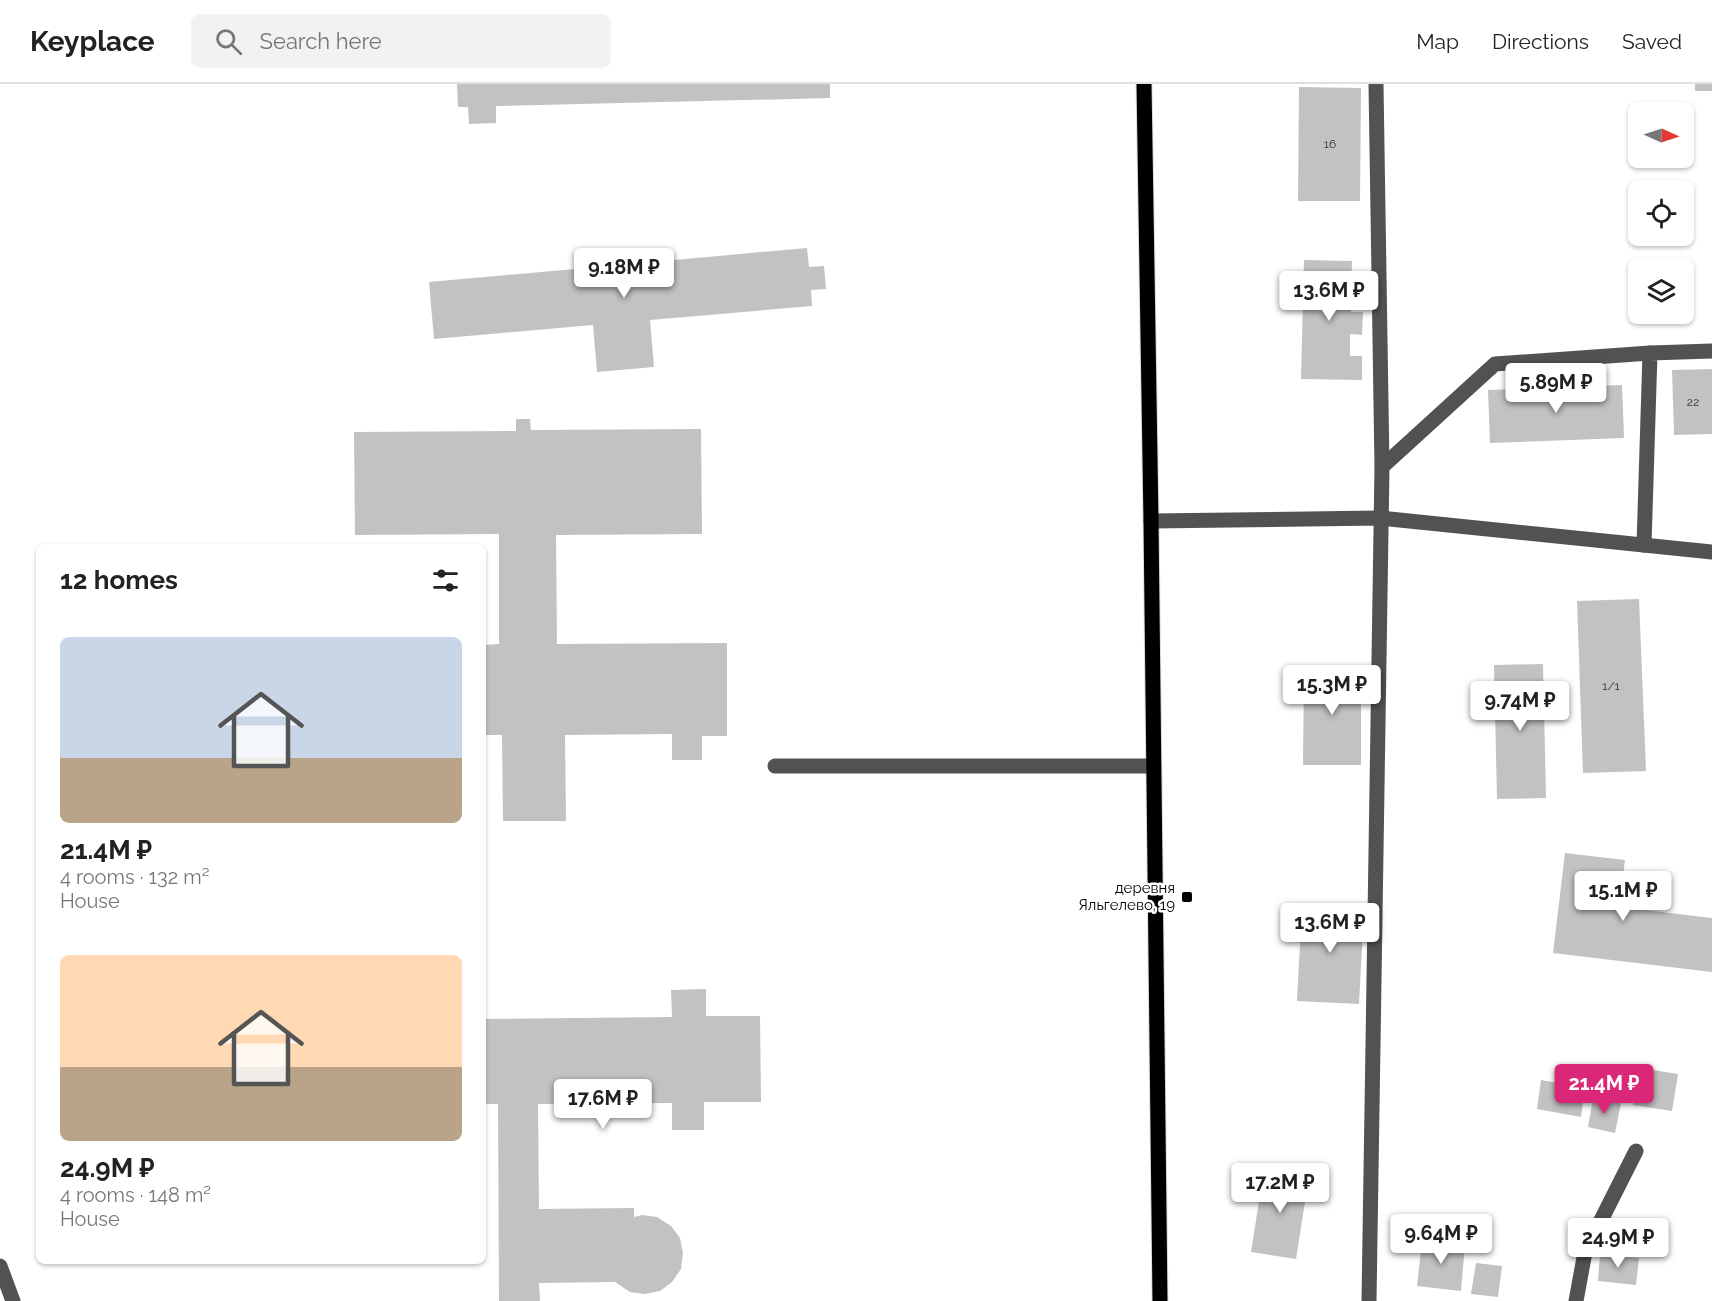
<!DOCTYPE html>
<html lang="en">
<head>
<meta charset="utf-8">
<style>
  body { margin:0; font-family:Raleway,sans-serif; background:#f2f2f2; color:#222; height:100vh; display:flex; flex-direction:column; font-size:22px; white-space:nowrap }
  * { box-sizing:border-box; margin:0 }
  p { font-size:20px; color:#767676 }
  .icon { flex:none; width:33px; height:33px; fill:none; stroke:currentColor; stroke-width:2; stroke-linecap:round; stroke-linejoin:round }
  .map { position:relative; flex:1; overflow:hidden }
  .panel { position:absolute; left:36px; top:460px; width:450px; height:720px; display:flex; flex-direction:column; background:#fff; border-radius:9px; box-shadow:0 2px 4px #0004 }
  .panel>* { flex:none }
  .needle { width:39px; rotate:93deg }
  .fabs { position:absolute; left:1628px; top:18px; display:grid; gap:12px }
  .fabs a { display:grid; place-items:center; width:66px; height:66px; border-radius:9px; background:#fff; box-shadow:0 2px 4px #0004; font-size:30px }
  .price { position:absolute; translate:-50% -51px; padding:0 14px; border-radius:6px; background:#fff; color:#222; font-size:20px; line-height:39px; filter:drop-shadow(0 2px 3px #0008) }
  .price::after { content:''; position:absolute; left:50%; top:36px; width:18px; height:14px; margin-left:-9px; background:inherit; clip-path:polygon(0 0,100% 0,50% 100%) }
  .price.active { background:#db2777; color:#fff }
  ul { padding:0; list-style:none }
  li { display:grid; align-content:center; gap:12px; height:318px; padding:0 24px }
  li span { display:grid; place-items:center; height:186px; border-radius:9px; color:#555 }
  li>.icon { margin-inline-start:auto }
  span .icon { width:108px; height:108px; fill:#fffc; stroke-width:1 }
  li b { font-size:26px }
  h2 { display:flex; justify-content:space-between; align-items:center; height:72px; padding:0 24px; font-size:26px }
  header { display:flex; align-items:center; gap:36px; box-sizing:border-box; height:84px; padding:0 30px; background:#fff; border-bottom:2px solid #e0e0e0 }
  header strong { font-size:28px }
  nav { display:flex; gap:33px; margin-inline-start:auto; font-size:21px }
  .search { width:420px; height:54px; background:#f2f2f2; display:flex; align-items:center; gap:15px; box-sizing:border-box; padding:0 21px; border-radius:9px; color:#767676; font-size:22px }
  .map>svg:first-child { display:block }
  .building { fill:#c2c2c2 }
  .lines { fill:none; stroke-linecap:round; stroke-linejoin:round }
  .major-casing { stroke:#dbdbdb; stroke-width:17 }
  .minor { stroke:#525252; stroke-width:15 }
  .major { stroke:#000; stroke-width:15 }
  .poi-dot { fill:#000; stroke:#fff; stroke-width:2 }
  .labels { text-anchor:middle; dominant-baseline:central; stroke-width:5; stroke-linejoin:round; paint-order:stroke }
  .number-label { font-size:12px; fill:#303030 }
  .poi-label { font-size:15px; fill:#000; stroke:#fff; text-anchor:end }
</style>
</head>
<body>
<header>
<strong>Keyplace</strong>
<div class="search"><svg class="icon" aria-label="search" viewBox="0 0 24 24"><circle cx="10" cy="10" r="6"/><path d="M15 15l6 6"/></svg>Search here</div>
<nav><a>Map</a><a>Directions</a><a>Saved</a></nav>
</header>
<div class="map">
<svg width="1712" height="1217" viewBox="0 0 1712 1217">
  <rect width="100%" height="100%" fill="#fff"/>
  <g class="building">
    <path d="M457,0h373v14l-334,8v17l-27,1 -1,-17h-10z"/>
    <rect x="1695" y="0" width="17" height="7"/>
    <path d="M1299,3l62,1 -1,113h-62z"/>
    <path d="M807,164l2,19 15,-1 2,23 -15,1 1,16 -162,14 4,47 -57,5 -4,-47 -159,14 -5,-57z"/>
    <path d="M1304,176l48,1 -1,51h12l-1,23 -12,-1v22h12v24l-61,-1z"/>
    <path d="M1712,285v65l-38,1 -2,-65z"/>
    <path d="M1622,301l2,53 -134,5 -2,-53z"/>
    <path d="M516,335h14l1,11 170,-1 1,105 -146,1 1,109 170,-1v93h-25v24h-30v-26l-107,1 1,86h-63l-1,-86h-19v-90l16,-1v-110l-144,1 -1,-103 162,-1z"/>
    <path d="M1639,515l7,172 -63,2 -6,-172z"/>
    <path d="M1543,580l3,134 -49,1 -3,-134z"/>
    <path d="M1304,582h57v99h-58z"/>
    <path d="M1565,769l60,7 -6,47 93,11v54l-159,-19z"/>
    <path d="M1302,821l62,3 -5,96 -62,-3z"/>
    <path d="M706,905v27h54l1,86h-57v28h-32v-27l-134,1 1,105 95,-1v9l8,-2 15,2 14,9 9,12 3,15 -2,16 -9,13 -12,9 -15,3 -15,-2 -15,-10 -76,1 1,18h-41l-1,-197h-15v-85l189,-2 -1,-27z"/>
    <path d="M1640,984l38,6 -6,37 -39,-6z"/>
    <path d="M1541,996l44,8 -4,29 -44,-8z"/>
    <path d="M1593,1014l28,5 -6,30 -27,-6z"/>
    <path d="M1264,1086l45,7 -13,82 -45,-7z"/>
    <path d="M1422,1156l43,4 -4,47 -44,-5z"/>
    <path d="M1600,1170l39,4 -3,27 -38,-4z"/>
    <path d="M1476,1179l26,3 -4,31 -27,-3z"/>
  </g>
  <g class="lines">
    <g class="major-casing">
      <path id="major" d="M1144,0l7,437 9,780"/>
    </g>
    <g class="minor">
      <path d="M1376,0l6,383"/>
      <path d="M1151,437l229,-3 332,34"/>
      <path d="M1644,461l6,-192 62,-2"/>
      <path d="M775,682h378"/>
      <path d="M0,1182l13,35"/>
      <path d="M1369,1217l13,-834 113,-103 155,-11"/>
      <path d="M1576,1217l9,-49 51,-101"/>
    </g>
    <use href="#major" class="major"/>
  </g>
  <rect class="poi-dot" x="1181" y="807" width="12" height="12" rx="3"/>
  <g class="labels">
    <g class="number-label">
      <text x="1330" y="60">16</text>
      <text x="1693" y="318">22</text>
      <text x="1611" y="602">1/1</text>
    </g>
    <g class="poi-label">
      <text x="1175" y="804">деревня<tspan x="1175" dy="17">Яльгелево, 19</tspan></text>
    </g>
  </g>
</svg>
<div class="fabs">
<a><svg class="needle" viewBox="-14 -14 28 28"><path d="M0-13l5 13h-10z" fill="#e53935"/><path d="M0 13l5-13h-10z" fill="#767676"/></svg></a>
<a><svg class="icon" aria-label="locate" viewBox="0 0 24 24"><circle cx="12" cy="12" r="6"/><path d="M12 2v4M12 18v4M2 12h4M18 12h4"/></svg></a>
<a><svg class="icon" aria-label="layers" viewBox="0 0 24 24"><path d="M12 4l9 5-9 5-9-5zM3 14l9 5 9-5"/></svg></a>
</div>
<b class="price" style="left:624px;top:215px">9.18M ₽</b>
<b class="price" style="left:1329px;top:238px">13.6M ₽</b>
<b class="price" style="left:1556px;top:330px">5.89M ₽</b>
<b class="price" style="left:1332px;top:632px">15.3M ₽</b>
<b class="price" style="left:1520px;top:648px">9.74M ₽</b>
<b class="price" style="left:1623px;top:838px">15.1M ₽</b>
<b class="price" style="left:1330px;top:870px">13.6M ₽</b>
<b class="price active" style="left:1604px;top:1031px">21.4M ₽</b>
<b class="price" style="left:603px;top:1046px">17.6M ₽</b>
<b class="price" style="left:1280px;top:1130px">17.2M ₽</b>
<b class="price" style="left:1441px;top:1181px">9.64M ₽</b>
<b class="price" style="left:1618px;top:1185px">24.9M ₽</b>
<section class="panel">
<h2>12 homes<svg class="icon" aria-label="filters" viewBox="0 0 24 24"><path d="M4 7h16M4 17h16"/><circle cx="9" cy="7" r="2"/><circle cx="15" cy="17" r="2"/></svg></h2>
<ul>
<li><span style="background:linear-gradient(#c9d6e8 65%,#b9a48a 0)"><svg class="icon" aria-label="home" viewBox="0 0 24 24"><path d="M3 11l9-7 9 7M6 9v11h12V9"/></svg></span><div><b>21.4M ₽</b><p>4 rooms · 132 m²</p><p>House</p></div></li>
<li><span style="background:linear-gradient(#ffd9b3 60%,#b9a48a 0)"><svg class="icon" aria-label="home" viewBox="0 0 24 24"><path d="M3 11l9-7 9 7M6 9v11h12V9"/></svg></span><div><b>24.9M ₽</b><p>4 rooms · 148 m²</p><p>House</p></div></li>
</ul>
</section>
</div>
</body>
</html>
